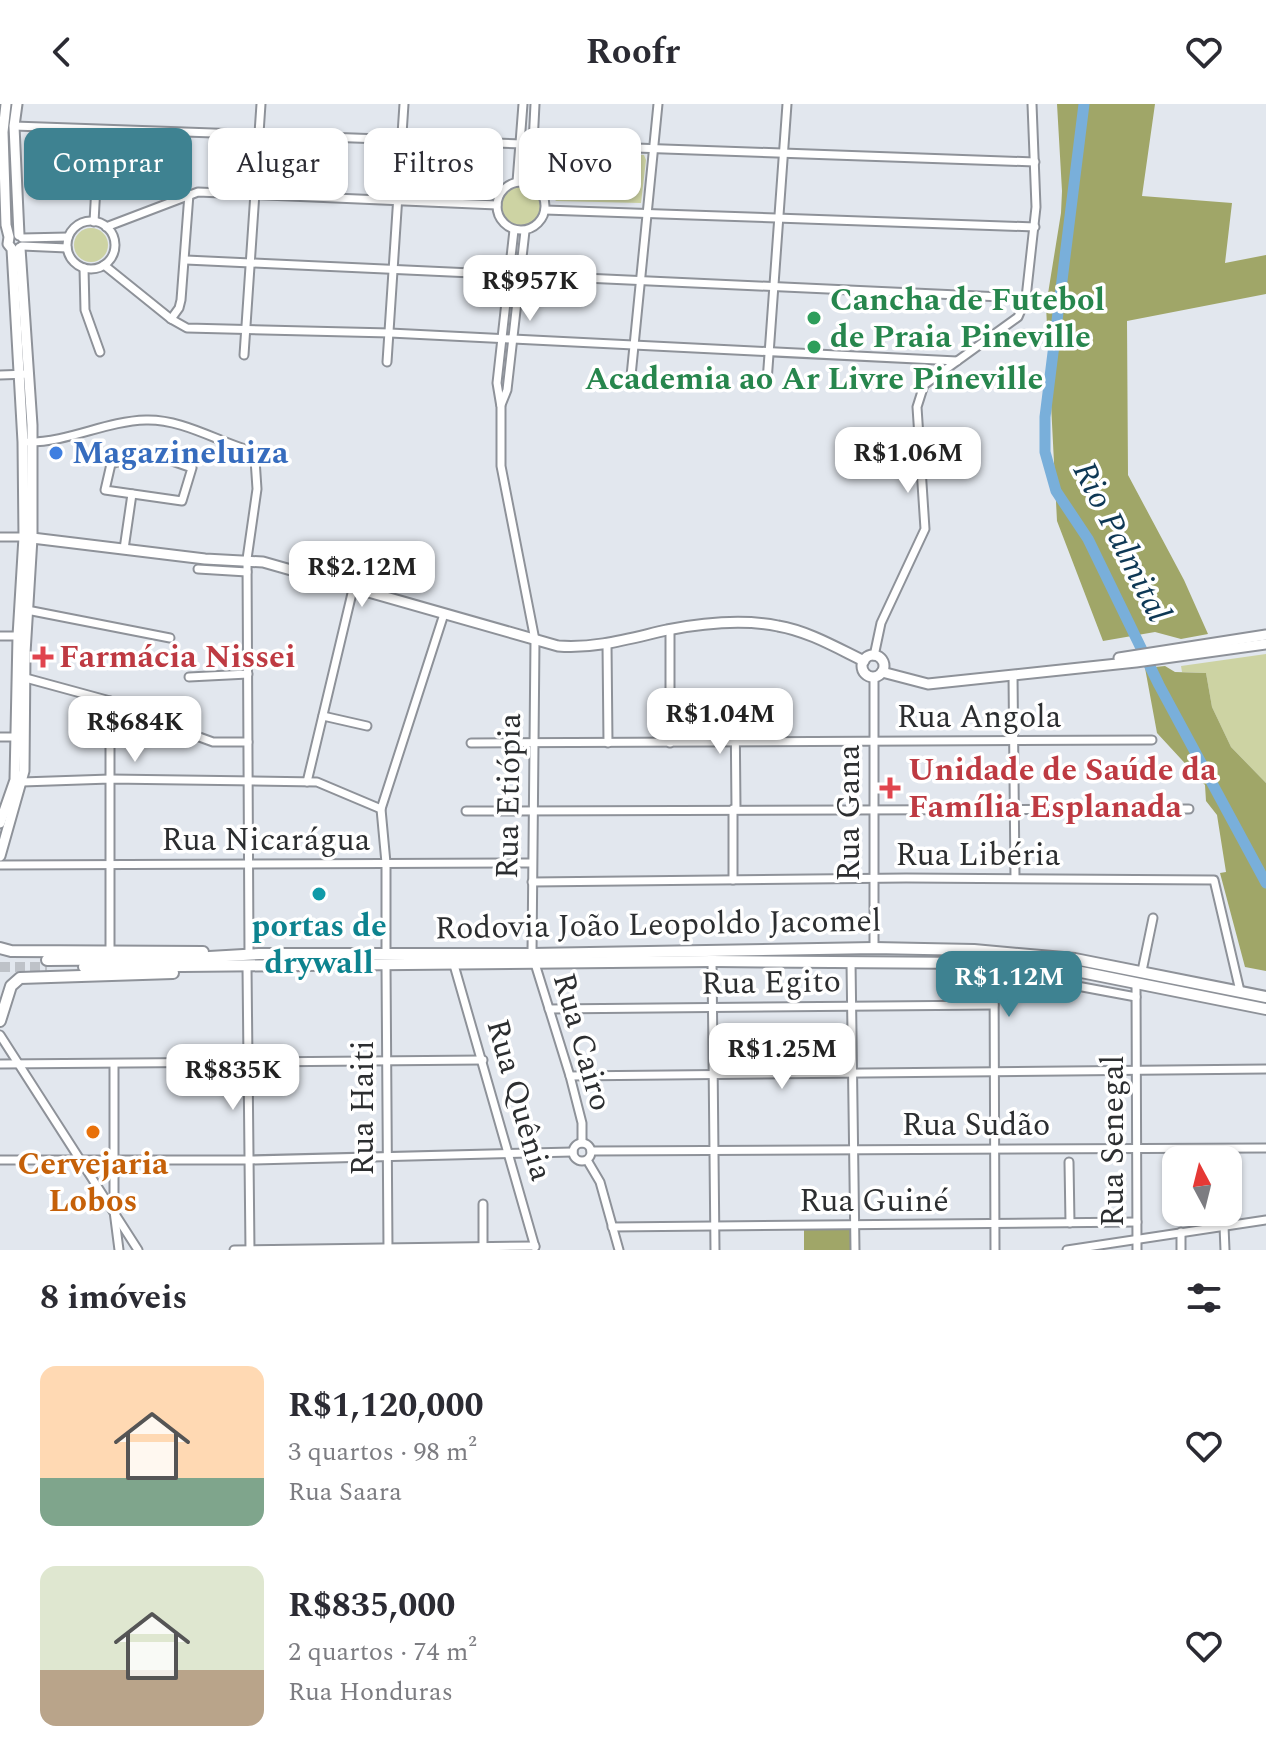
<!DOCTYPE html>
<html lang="pt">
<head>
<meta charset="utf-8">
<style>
  body { margin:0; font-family:Spectral,serif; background:#f7f7f7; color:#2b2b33; height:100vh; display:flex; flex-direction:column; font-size:30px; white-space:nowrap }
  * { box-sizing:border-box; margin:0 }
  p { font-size:26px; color:#7c7c81 }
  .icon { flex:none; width:44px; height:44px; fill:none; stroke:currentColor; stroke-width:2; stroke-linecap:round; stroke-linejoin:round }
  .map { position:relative; height:1146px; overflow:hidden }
  .sheet { display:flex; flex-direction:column; background:#fff; flex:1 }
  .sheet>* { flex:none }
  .top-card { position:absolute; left:24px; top:24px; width:800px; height:72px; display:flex; gap:16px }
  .needle { width:52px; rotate:353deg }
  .controls { position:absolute; left:1162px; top:1042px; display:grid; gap:16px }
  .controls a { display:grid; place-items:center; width:80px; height:80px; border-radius:16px; background:#fff; box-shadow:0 2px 6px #0004; font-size:40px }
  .price { position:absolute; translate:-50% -68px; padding:0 18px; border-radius:16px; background:#fff; color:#222; font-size:26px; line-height:52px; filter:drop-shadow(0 2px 4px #0008) }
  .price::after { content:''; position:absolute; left:50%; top:48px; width:24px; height:18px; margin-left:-12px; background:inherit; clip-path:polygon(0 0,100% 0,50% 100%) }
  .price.active { background:#3e8291; color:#fff }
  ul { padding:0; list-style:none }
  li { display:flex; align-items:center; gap:24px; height:200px; padding:0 40px }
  li span { display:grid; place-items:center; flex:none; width:224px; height:160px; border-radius:16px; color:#555 }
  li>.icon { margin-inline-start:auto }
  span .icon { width:96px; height:96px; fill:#fffc; stroke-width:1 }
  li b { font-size:34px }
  h2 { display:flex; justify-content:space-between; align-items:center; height:96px; padding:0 40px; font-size:34px }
  .chip { padding:0 28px; border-radius:16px; background:#fff; box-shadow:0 2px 6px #0004; font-size:28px; line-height:72px }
  .chip.active { background:#3e8291; color:#fff }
  header { display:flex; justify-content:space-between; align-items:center; height:104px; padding:0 40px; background:#fff; font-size:36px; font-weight:700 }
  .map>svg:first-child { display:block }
  .green { fill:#cdd3a3 }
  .forest { fill:#a0a668 }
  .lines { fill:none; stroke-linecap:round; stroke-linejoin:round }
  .river { stroke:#79afda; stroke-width:11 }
  .highway-tunnel { stroke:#bec2c8; stroke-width:10; stroke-dasharray:10 5; stroke-linecap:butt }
  .minor-casing { stroke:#8e9299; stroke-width:11 }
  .major-casing { stroke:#8e9299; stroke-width:13 }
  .highway-casing { stroke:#8e9299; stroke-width:14 }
  .minor { stroke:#fff; stroke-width:7 }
  .major { stroke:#fff; stroke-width:9 }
  .highway { stroke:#fff; stroke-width:10 }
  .leisure-dot { fill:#2e9e5b; stroke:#fff; stroke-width:3 }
  .shop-dot { fill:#3f7fe0; stroke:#fff; stroke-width:3 }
  .health-dot { fill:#e0444e; stroke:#fff; stroke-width:3 }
  .culture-dot { fill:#0f9aa8; stroke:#fff; stroke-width:3 }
  .food-dot { fill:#e8710a; stroke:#fff; stroke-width:3 }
  .labels { text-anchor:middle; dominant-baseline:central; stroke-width:7; stroke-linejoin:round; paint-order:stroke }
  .leisure-label { font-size:32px; font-weight:bold; fill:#27864d; stroke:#fff; text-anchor:start }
  .shop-label { font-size:32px; font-weight:bold; fill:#366cbe; stroke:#fff; text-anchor:start }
  .health-label { font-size:32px; font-weight:bold; fill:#be3a42; stroke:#fff; text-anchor:start }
  .street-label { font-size:32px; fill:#2c2e30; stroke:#fff }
  .culture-label { font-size:32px; font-weight:bold; fill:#0d838f; stroke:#fff }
  .food-label { font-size:32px; font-weight:bold; fill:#c56008; stroke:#fff }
  .water-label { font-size:34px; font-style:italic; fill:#0e3855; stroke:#fff }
</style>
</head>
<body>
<header><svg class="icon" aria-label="back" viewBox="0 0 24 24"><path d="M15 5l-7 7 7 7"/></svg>Roofr<svg class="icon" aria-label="heart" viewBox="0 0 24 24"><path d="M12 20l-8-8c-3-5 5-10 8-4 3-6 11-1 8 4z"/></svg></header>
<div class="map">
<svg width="1266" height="1146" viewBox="0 0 1266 1146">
  <rect width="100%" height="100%" fill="#e2e7ee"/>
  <g class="green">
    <path d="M540,47l104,4 2,5 -5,43 -85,-2 -13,-18 -8,-4 2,-25z"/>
    <circle cx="522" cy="102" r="22"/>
    <circle cx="91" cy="141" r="17"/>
    <path d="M1266,550v129l-35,-36 -19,-40 -6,-34 -24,-1 -1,-6z"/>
  </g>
  <g class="forest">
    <path d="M1057,0h98l-13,92 90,7 -7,60 41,-8v39l-139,27 1,154 56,105 24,54 -27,5 -26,-7 -52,9 -46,-120 -11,-215 15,-93 1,-22z"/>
    <path d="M1165,562l10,6 31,1 6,34 19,40 35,36v188l-21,-4 -25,-94 6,-1 -9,-57 -11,-14 -1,-16 -48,-52 -12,-65z"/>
    <path d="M804,1121h52l-1,25h-51z"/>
  </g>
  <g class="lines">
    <path class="river" d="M1084,0l-39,313v35l11,39 32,48 71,146 107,198"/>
    <path class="highway-tunnel" d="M0,863h47"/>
    <g class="minor-casing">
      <g id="minor">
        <path d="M14,22l1021,36"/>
        <circle cx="521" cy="102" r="24"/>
        <path d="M517,78l6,-78"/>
        <path d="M531,80l4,-80"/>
        <path d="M545,106l490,17"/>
        <circle cx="91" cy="141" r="24"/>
        <path d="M94,118l5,-91"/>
        <path d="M106,123l92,-35 299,13"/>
        <path d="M514,126l-17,153 4,24v59l34,174 -3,314 38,122 12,47v20"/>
        <path d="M22,134l46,-1"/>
        <path d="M22,142l45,2"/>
        <path d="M186,156l840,38"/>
        <path d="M104,161l67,54 16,9 203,5 567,28"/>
        <path d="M84,164l1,42 15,42"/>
        <path d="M171,215l8,-11 2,-8 8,-106"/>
        <path d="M244,251l17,-251"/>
        <path d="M387,258l17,-258"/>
        <path d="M0,271l29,-1"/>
        <path d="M631,272l27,-272"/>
        <path d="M767,278l20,-278"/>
        <path d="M501,301l6,-15 18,-159"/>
        <path d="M29,338c40,0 77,-21 117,-22 35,-1 69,20 102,30l7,9 2,30 -10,70 2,395"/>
        <path d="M149,349l43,15 -10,33 -77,-11 6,-26z"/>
        <path d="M0,433h24"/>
        <path d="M124,445l8,-55"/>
        <path d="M198,465l49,3"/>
        <path d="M27,506l143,28"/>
        <path d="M0,532h18"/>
        <path d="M607,540l1,99"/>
        <path d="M874,552l7,-33 44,-94 -8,-122 7,-22 94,-68 8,-19 10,-91 -4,-103"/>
        <path d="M1013,571l2,203"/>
        <path d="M22,573l88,24 62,21 19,12 22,8h35"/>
        <path d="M189,573l59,-3"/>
        <path d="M874,573v271"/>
        <path d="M735,598l1,107"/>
        <path d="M323,612l44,10"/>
        <path d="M0,633h17"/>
        <path d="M471,639l681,-3"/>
        <path d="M670,639v-114"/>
        <path d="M22,678l88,-3 207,3 64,27"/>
        <path d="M307,678l46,-193"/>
        <path d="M733,705v71"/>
        <path d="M466,707l723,-2"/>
        <path d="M0,761l532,-2"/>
        <path d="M532,778l374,-4 308,2 26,111"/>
        <path d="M110,846v-249"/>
        <path d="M386,849v-90l-5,-54 63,-195"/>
        <path d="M712,857l3,289"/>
        <path d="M851,858l4,288"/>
        <path d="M994,860l1,286"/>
        <path d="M386,861l2,285"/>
        <path d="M454,861l81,282"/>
        <path d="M247,863l3,283"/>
        <path d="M1142,867l11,-53"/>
        <path d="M993,874l84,8 59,11"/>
        <path d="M1136,879l1,267"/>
        <path d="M549,905l445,-4"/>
        <path d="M0,931l138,215"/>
        <path d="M0,960l483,-4"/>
        <path d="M114,961v146l5,39"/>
        <path d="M570,972l696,-7"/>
        <circle cx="582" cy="1048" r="9"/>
        <path d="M591,1047l675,-3"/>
        <path d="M0,1056h249l324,-8"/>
        <path d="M587,1056l13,22 19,68"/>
        <path d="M1069,1058l1,61"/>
        <path d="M483,1100v43"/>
        <path d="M1224,1122l1,24"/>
        <path d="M612,1123l525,-5"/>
        <path d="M1181,1128v18"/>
        <path d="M234,1146l301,-4"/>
        <path d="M1067,1146l199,-30"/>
      </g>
    </g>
    <g class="major-casing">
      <g id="major">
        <path d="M17,0l-3,22 5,109"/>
        <path d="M24,433l181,22 58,3 295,84c38,3 73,-8 109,-16 36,-7 76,-11 111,-4 30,5 59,22 86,35"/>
        <circle cx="873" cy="562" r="11"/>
        <path d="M1119,554l147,-23"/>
        <path d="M882,568l46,12 208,-22 130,-18"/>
        <path d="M0,719l15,-43 3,-144 6,-99 -1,-95 -11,-193 -4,-5 1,-7 -3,-12 -3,-93 3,-28"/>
        <path d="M0,752l24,-85 1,-118 7,-115v-113l-12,-177"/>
      </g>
    </g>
    <g class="highway-casing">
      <g id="highway">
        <path d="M0,844l11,3 192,1"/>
        <path d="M47,856l128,-1 84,-5h273l342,-6 100,2 101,9 191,38"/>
        <path d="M84,863l628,-6 261,2 103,8 190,38"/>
        <path d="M0,917l11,-35 9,-8 153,-5"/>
      </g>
    </g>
    <use href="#minor" class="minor"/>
    <use href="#major" class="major"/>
    <use href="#highway" class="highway"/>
  </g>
  <g class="leisure-dot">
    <circle cx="814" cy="214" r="8"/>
    <circle cx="814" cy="243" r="8"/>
  </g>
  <circle class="shop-dot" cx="56" cy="349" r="8"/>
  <g class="health-dot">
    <path d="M39 541h8v8h8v8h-8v8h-8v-8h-8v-8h8z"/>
    <path d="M886 672h8v8h8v8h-8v8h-8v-8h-8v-8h8z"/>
  </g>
  <circle class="culture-dot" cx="319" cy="790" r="8"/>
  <circle class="food-dot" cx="93" cy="1028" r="8"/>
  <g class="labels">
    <g class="leisure-label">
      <text x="830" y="196">Cancha de Futebol<tspan x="830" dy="37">de Praia Pineville</tspan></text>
      <text x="814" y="275" text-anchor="middle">Academia ao Ar Livre Pineville</text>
    </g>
    <g class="shop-label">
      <text x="72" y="349">Magazineluiza</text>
    </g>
    <g class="health-label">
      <text x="59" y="553">Farmácia Nissei</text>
      <text x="908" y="666">Unidade de Saúde da<tspan x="908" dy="37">Família Esplanada</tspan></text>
    </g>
    <g class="street-label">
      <text x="979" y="613">Rua Angola</text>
      <text transform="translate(509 692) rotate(-89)">Rua Etiópia</text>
      <text transform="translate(849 709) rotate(-90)">Rua Gana</text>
      <text x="266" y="736">Rua Nicarágua</text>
      <text x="978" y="751">Rua Libéria</text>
      <text transform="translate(658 821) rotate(-1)">Rodovia João Leopoldo Jacomel</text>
      <text transform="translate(771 879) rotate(-1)">Rua Egito</text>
      <text transform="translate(582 938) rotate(74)">Rua Cairo</text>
      <text transform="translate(519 996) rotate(74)">Rua Quênia</text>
      <text transform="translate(363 1004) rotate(-90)">Rua Haiti</text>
      <text x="976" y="1021">Rua Sudão</text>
      <text transform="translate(1113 1037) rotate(-90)">Rua Senegal</text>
      <text x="874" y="1097">Rua Guiné</text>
    </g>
    <g class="culture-label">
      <text x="319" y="822">portas de<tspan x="319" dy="37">drywall</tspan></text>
    </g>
    <g class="food-label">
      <text x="93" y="1060">Cervejaria<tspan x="93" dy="37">Lobos</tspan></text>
    </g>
    <g class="water-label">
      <text transform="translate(1121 438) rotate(63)">Rio Palmital</text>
    </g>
  </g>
</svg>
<div class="controls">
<a><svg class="needle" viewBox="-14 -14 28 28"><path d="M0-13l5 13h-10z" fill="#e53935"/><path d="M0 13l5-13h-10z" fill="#7c7c81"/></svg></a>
</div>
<b class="price" style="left:530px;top:219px">R$957K</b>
<b class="price" style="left:908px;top:391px">R$1.06M</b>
<b class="price" style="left:362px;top:505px">R$2.12M</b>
<b class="price" style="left:720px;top:652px">R$1.04M</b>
<b class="price" style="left:135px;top:660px">R$684K</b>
<b class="price active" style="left:1009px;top:915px">R$1.12M</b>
<b class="price" style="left:782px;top:987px">R$1.25M</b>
<b class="price" style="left:233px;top:1008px">R$835K</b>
<div class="top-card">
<a class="chip active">Comprar</a>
<a class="chip">Alugar</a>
<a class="chip">Filtros</a>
<a class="chip">Novo</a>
</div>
</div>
<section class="sheet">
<h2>8 imóveis<svg class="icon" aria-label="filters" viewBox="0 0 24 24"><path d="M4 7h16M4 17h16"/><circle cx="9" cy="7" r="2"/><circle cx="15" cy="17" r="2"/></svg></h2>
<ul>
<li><span style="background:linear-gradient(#ffd9b3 70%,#7fa58c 0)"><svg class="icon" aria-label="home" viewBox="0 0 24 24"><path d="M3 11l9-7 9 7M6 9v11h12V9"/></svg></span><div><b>R$1,120,000</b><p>3 quartos · 98 m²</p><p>Rua Saara</p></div><svg class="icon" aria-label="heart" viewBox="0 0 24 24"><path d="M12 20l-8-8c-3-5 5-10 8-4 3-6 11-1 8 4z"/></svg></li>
<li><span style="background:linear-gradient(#dfe7d0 65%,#b9a48a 0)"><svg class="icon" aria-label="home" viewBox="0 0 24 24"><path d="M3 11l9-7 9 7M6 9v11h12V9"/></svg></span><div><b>R$835,000</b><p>2 quartos · 74 m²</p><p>Rua Honduras</p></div><svg class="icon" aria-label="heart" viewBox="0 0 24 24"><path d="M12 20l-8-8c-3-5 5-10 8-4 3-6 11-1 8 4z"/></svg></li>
</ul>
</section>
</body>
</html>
